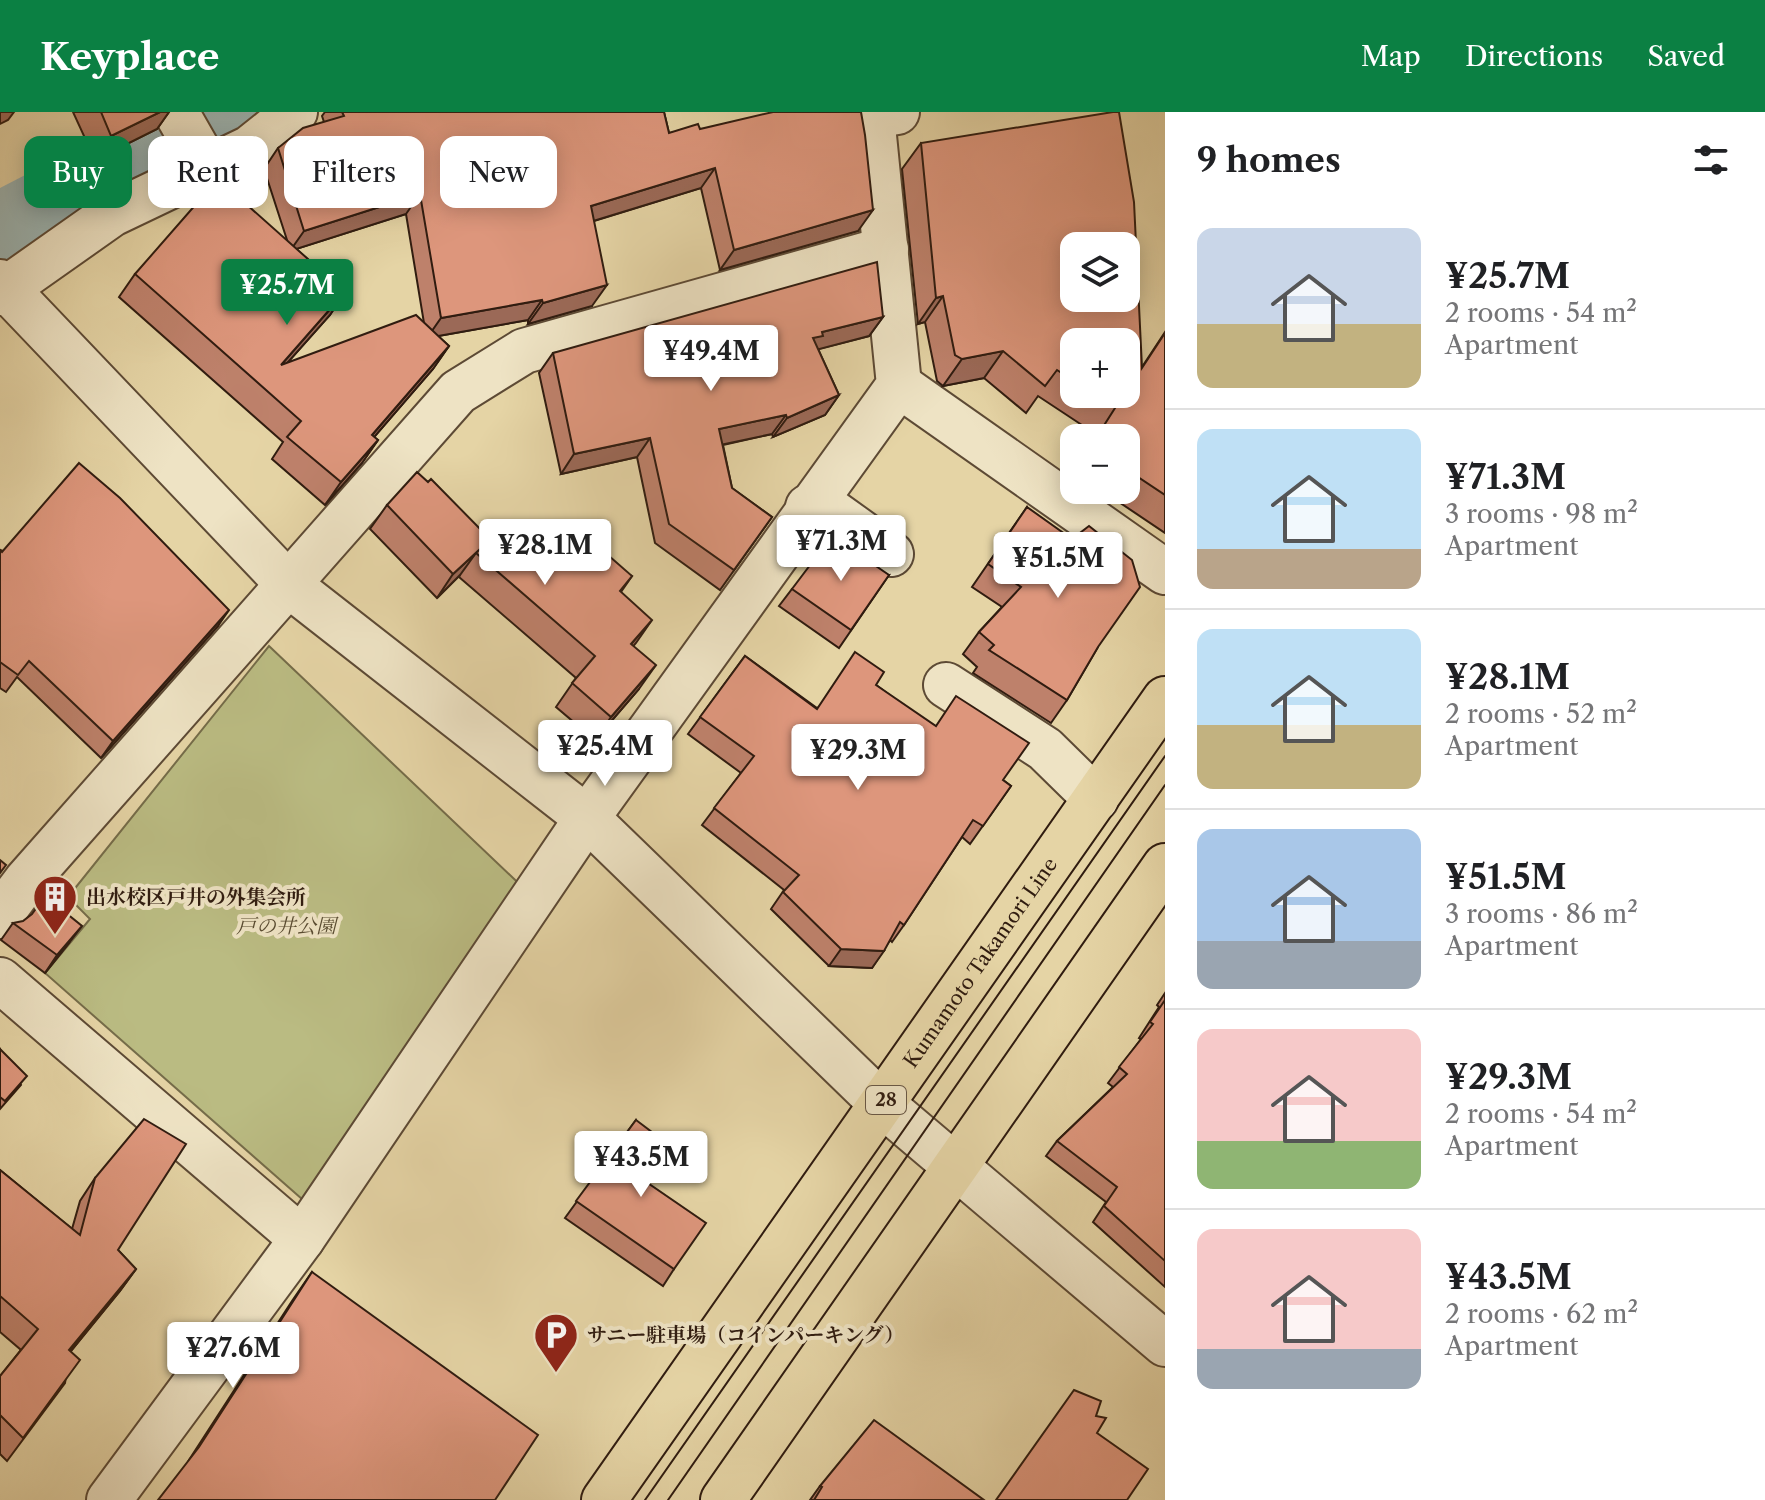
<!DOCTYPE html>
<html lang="en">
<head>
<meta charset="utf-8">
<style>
  body { margin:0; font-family:"Libre Caslon Text","Noto Serif JP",serif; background:#f2f2f2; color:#202124; height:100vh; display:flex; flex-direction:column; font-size:30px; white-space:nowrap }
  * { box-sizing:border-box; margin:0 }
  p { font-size:26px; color:#757577 }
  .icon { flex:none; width:44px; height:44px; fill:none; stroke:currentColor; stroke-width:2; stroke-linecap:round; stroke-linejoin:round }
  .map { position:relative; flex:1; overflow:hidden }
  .details { display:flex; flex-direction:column; background:#fff; width:600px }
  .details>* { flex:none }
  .top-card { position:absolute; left:24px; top:24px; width:760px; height:72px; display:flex; gap:16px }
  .buttons { position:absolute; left:1060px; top:120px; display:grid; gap:16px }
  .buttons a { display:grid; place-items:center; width:80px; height:80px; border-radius:16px; background:#fff; box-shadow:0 4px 20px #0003; font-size:40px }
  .price { position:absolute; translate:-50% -68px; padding:0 18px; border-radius:8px; background:#fff; color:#222; font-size:26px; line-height:52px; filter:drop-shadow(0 2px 4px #0008) }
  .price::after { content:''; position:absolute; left:50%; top:48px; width:24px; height:18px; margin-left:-12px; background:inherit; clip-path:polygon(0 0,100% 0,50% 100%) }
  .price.on { background:#0b8043; color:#fff }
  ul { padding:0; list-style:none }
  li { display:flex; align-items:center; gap:24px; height:200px; padding:0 32px }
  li+li { border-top:2px solid #e0e0e0 }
  li span { display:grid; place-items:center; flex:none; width:224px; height:160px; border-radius:16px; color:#555 }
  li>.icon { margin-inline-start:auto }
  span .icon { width:96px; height:96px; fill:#fffc; stroke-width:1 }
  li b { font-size:34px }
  h2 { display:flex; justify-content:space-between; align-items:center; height:96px; padding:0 32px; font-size:34px }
  .chip { padding:0 28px; border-radius:16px; background:#fff; box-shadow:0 4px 20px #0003; font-size:28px; line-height:72px }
  .chip.on { background:#0b8043; color:#fff }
  header { display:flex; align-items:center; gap:48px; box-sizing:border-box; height:112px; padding:0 40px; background:#0b8043; color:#fff }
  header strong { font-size:38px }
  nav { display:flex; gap:44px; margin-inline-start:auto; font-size:28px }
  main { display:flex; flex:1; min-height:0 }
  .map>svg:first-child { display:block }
  .green { fill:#babb82; stroke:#756c49; stroke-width:2 }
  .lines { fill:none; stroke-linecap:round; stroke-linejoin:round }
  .river { stroke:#9cb5b3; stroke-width:78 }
  .minor-casing { stroke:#5d4a35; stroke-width:48 }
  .major-casing { stroke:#301c10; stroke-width:48 }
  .minor { stroke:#eee3c4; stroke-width:44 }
  .major { stroke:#e5d4a5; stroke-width:44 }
  .tram { stroke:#301c10; stroke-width:2 }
  .wall { fill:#be816b; stroke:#301c10; stroke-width:2; fill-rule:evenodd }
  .shaded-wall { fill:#9b6957; stroke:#301c10; stroke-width:2 }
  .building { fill:#dd967c; stroke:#301c10; stroke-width:2; fill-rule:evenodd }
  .labels { text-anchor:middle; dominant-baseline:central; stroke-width:8; stroke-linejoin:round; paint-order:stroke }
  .shield { fill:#eee3c4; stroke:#695846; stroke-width:2 }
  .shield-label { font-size:18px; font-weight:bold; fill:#301c10 }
  .poi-label { font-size:20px; font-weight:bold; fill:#301c10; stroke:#eee3c4; text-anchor:start }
  .park-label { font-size:20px; font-style:italic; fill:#594c32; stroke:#eee3c4 }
  .street-label { font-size:20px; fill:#301c10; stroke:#eee3c4 }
</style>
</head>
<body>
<header>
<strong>Keyplace</strong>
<nav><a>Map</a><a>Directions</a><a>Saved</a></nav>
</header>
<main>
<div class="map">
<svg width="1165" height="1388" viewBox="0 0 1165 1388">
  <rect width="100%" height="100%" fill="#e5d4a5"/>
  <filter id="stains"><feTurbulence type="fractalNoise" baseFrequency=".0025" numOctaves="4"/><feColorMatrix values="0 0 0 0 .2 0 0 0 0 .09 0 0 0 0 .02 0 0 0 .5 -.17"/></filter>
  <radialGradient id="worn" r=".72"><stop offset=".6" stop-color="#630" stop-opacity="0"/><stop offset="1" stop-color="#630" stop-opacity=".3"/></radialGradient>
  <path class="green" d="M269,534l264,251 -214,317 -274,-241 45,-54 -22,-22z"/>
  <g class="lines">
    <path class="river" d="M0,120l232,-120"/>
    <g class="minor-casing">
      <g id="minor">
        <path d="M176,0l32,56"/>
        <path d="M0,170l289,303 298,233 296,287 282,239"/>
        <path d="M0,181l112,-79 138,-66 45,-36"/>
        <path d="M899,273l266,187"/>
        <path d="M808,395l26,6 57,41"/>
        <path d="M946,573l99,64 51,50"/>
        <path d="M0,804l26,-35 432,-489 66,-41 362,-102"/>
        <path d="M0,868l302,259 285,-421 312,-433 -27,-269 25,-4"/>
        <path d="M109,1388l193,-261"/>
      </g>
    </g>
    <g class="major-casing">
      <g id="major">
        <path id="s1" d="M604,1388l561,-801"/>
        <path d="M723,1388l442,-634"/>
      </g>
    </g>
    <use href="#minor" class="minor"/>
    <use href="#major" class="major"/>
    <g class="tram">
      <path d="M645,1388l520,-744"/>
      <path d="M668,1388l497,-715"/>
    </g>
  </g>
  <g class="wall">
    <path d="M73,0h96l-12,17 -62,31z"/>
    <path d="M325,0h339l5,21 31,-4 158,102 -138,39 -19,-82 -107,33 -2,85 -64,18v-4l-90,16 11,10 -16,23 -59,68 4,3 -16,23 -37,42 -53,-46 11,-17 -164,-145 16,-23 152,-34 -23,-71 14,-21 46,-26 -2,-6zM406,102l18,109 -137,40 43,-48 15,-23 -49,-43z"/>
    <path d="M921,31l221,224 23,-35v201l-64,-43h25v-52h-31l2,-3 -59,-39 -12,17 -42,-35 -41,8 -6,-5 -12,-59 -7,2 -16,-155zM1074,230l52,52h-52z"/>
    <path d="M883,205l-14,19 -51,13 21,46 -14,20 -52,22 -1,-3 -49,11 9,43 40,29 -52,73 -65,-47 -18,-86 -76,17 -22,-101 14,-20z"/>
    <path d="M387,393l102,33 49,22 38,-14 56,30 -11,16 12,54 6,43 -44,51 -39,-33 20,-29 -117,-101 1,-2 -23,23 -67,-69z"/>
    <path d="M1027,395l71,140 -31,53 -16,23 -78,-50 4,-6 -14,-13 16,-22 23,-25 -30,-20z"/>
    <path d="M0,438l218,76 -117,132 -84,-81 -11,15 -6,-4z"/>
    <path d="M889,463l-50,73 -60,-42 13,-17z"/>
    <path d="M745,544l72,52 59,-23 135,101 -41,58 -8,-7 -58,88 -12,17 -2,-2 -18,28 -43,-2 -58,-57 13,-19 -82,-65 39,-52 -53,-39z"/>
    <path d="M13,811l56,20 -24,30 -44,-33z"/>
    <path d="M1165,881v294l-72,-65 13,-20 -60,-46 11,-15 56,-54 -5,-4 33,-44 -2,-1 20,-31 -2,-2z"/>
    <path d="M0,937l21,36 -21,24z"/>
    <path d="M636,1008l21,42 -14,17 31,90 -11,17 -98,-68z"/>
    <path d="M0,1058l72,59 8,-28 15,-23 23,72 18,19 -16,22 -50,61 -5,31 -58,78 -7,-7v-78l21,-26 -21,-18z"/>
    <path d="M312,1160l183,228 -306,-40 103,-159z"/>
    <path d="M820,1374l164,14h-174z"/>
  </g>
  <g class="shaded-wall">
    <path d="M0,0h14l-6,8 -8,4z"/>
    <path d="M160,0h9l-12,17 -62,31 16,-24z"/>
    <path d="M715,56l-14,20 -124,38 14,-20z"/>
    <path d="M420,82l-14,20 -116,37 14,-20z"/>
    <path d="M873,98l-15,21 -138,39 14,-20z"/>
    <path d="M607,173l-15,21 -64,18 15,-21z"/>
    <path d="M345,180l-15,23 -65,73 16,-23z"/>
    <path d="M943,184l-18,26 -7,2 18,-26z"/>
    <path d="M542,188l-14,20 -101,18 14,-20z"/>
    <path d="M883,205l-14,19 -57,15 1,-13 9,-6z"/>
    <path d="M449,234l-16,23 -77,89 16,-23z"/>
    <path d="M1003,239l-19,27 -41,8 19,-27z"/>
    <path d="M839,283l-14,20 -52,22 14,-19z"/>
    <path d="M786,303l-14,19 -66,14 13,-19z"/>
    <path d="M650,326l-13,19 -76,17 13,-20z"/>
    <path d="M378,328l-16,23 -37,42 16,-23z"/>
    <path d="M476,441l-16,22 -23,23 16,-24z"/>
    <path d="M229,498l-11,16 -117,132 12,-17z"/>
    <path d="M652,508l-16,23 -21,25 16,-24z"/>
    <path d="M656,553l-17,24 -44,51 16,-23z"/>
    <path d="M82,814l-13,17 -24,30 12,-18z"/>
    <path d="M841,837l43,2 -12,17 -43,-2z"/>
    <path d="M136,1157l-16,22 -67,82 16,-23z"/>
  </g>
  <g class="building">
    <path d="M101,0h59l-49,24z"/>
    <path d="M342,0h322l5,21 29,-9 2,5 73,-17h88l4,23 8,75 -139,40 -19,-82 -124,38 16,79 -64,18 -1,-3 -101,18 -21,-124 -116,37 -26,-83 25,-20 41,-12z"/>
    <path d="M1113,0h6l15,90 8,166 23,-35v162l-39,-26v-31h-30l19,-30 -22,-14h33v-52h-52v39l-17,-11 -12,16 -42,-35 -41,8 -7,-4 -12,-59 -7,2 -15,-155zM1074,134h52v52h-52z"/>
    <path d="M218,67l127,113 -64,73 135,-50 33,31 -77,89 6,5 -37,42 -54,-45 14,-16 -166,-147z"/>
    <path d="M877,150l6,55 -61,15 1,4 -10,2 26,57 -52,23 -1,-3 -67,14 13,59 40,29 -38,53 -65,-46 -19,-86 -76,16 -21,-101z"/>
    <path d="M79,351l41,35 109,112 -116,131 -84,-80 -11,14 -18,-13v-112l2,2z"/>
    <path d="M417,360l11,10 3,-3 58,59 11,-12 38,34 23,-27 15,13 9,-11 47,41 -12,15 32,29 -21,24 25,21 -45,52 -39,-34 23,-27 -119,-103 4,-4 -27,25 -66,-69z"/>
    <path d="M1027,395l45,32 17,-13 43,34 8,27 -42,60 -31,53 -78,-50 5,-5 -15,-13 42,-45 -33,-23z"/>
    <path d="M832,424l57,39 -38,55 -59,-41z"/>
    <path d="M855,540l29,20 -8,13 60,41 20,-30 73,47 -26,37 8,6 -28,40 -10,-6 -69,105 -4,-3 -16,29 -43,-2 -58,-57 16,-17 -85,-67 40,-52 -54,-39 45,-61 72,53z"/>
    <path d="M0,748l6,5 -6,8z"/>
    <path d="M45,784l37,30 -25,29 -44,-32 10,-2 9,-7z"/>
    <path d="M1165,888v261l-61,-55 13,-19 -60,-46 70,-67 -8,-7 34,-43 -3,-2z"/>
    <path d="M0,937l27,27 -22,25 -5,-4z"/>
    <path d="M144,1007l42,25 -68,106 18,19 -67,81 11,10 -57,78 -23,-23v-39l38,-47 -38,-33v-126l80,65 15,-57z"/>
    <path d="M636,1008l33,25 -27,34 64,44 -32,46 -98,-68z"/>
    <path d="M312,1160l226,163 -43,65h-337l41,-53z"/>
    <path d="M1074,1278l27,11 -5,15 10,2 -9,15 51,36 -21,31h-131z"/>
    <path d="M874,1308l110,80h-170l8,-13 -2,-1z"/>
  </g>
  <defs>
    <g id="building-pin" transform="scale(2.3)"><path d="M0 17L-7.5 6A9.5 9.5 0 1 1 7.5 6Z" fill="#8f2418" stroke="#eee3c4"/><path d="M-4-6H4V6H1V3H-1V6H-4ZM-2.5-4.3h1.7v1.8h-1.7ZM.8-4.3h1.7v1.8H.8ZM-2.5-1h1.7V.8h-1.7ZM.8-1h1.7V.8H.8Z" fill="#fff"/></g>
    <g id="parking-pin" transform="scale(2.3)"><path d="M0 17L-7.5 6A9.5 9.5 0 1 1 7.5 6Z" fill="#8f2418" stroke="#eee3c4"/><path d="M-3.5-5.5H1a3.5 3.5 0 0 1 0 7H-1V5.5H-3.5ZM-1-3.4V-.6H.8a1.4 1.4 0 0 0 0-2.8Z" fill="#fff"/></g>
  </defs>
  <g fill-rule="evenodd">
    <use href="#building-pin" x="55" y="785"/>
    <use href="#parking-pin" x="556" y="1223"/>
  </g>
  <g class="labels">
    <rect class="shield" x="866" y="974" width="40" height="28" rx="6"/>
    <g class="shield-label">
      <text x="886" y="988">28</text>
    </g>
    <g class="poi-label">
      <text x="86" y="785">出水校区戸井の外集会所</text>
      <text x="587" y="1223">サニー駐車場（コインパーキング）</text>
    </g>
    <g class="park-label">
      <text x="286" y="814">戸の井公園</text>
    </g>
    <g class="street-label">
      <text stroke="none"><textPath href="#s1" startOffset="656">Kumamoto Takamori Line</textPath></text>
    </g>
  </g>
  <rect width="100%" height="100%" filter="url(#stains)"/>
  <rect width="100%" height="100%" fill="url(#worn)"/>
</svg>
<div class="buttons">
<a><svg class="icon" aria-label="layers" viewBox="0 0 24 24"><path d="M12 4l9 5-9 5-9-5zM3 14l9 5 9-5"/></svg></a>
<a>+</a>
<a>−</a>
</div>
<b class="price on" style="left:287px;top:215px">¥25.7M</b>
<b class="price" style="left:711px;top:281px">¥49.4M</b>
<b class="price" style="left:841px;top:471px">¥71.3M</b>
<b class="price" style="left:545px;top:475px">¥28.1M</b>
<b class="price" style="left:1058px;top:488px">¥51.5M</b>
<b class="price" style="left:605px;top:676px">¥25.4M</b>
<b class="price" style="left:858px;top:680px">¥29.3M</b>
<b class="price" style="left:641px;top:1087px">¥43.5M</b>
<b class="price" style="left:233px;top:1278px">¥27.6M</b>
<div class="top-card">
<a class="chip on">Buy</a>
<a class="chip">Rent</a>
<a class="chip">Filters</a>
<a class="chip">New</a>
</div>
</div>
<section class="details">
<h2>9 homes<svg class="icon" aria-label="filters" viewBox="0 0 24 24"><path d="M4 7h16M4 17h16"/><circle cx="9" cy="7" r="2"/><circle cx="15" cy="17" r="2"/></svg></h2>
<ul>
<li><span style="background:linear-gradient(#c9d6e8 60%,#c2b280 0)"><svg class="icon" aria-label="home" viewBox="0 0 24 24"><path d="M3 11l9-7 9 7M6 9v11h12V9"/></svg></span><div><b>¥25.7M</b><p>2 rooms · 54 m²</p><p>Apartment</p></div></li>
<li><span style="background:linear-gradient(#bfe0f5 75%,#b9a48a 0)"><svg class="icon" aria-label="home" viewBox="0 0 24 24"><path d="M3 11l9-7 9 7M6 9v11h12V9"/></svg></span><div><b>¥71.3M</b><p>3 rooms · 98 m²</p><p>Apartment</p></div></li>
<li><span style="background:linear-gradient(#bfe0f5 60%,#c2b280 0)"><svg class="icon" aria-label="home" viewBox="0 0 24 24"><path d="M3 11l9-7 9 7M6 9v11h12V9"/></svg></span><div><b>¥28.1M</b><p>2 rooms · 52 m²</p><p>Apartment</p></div></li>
<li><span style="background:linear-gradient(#a9c7e8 70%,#9aa5b1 0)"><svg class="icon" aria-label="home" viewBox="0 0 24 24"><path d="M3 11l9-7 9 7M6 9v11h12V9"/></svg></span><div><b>¥51.5M</b><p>3 rooms · 86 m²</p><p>Apartment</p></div></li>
<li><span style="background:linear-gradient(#f6c9c9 70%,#8fb573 0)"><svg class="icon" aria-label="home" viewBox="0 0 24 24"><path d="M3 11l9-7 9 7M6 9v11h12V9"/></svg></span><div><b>¥29.3M</b><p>2 rooms · 54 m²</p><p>Apartment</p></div></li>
<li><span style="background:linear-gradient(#f6c9c9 75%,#9aa5b1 0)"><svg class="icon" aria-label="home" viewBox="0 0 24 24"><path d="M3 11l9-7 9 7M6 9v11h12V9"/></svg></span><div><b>¥43.5M</b><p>2 rooms · 62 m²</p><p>Apartment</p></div></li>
</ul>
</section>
</main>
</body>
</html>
